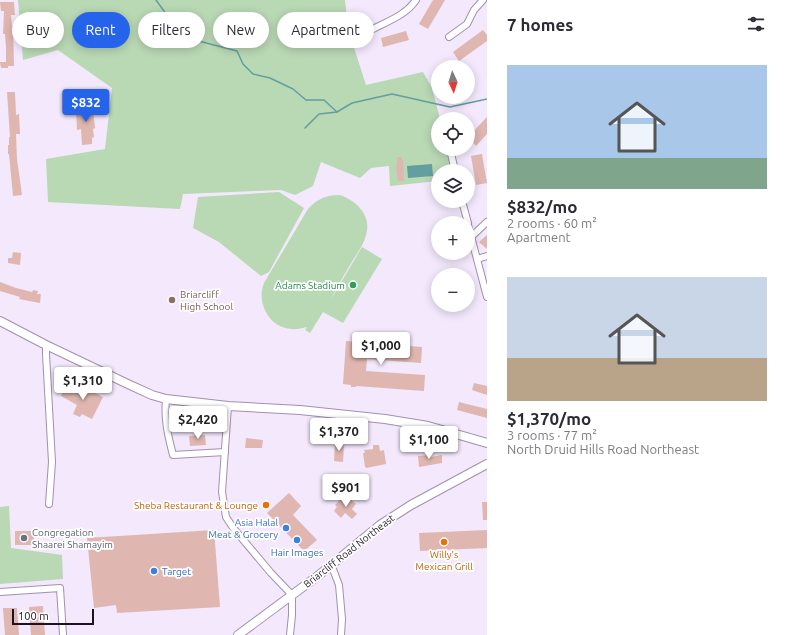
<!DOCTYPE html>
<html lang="en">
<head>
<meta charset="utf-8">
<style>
  body { margin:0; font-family:Ubuntu,sans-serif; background:#f2f2f3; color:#2b2b33; height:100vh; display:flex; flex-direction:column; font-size:15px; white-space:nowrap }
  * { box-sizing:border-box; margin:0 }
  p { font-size:13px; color:#7c7c81 }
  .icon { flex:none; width:22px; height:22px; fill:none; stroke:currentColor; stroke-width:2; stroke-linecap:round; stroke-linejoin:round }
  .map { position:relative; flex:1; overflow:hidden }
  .details { display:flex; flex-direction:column; background:#fff; width:300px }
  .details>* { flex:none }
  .guide { position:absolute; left:12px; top:12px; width:380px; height:36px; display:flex; gap:8px }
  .needle { width:26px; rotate:176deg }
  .fabs { position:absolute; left:431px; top:60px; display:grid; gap:8px }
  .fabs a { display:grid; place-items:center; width:44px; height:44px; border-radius:50%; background:#fff; box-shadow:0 2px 10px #0003; font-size:20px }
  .scale { position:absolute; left:12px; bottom:10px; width:82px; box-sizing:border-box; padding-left:4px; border:2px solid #1b141f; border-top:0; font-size:11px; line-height:14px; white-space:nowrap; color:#1b141f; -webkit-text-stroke:3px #fff; paint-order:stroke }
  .price { position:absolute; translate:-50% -34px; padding:0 9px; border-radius:4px; background:#fff; color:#222; font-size:13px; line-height:26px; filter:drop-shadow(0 1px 2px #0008) }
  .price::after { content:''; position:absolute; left:50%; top:24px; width:12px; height:9px; margin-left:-6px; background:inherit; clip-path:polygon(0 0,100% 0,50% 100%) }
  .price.selected { background:#2563eb; color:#fff }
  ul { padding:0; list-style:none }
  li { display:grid; align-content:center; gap:8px; height:212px; padding:0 20px }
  li span { display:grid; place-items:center; height:124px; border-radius:0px; color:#555 }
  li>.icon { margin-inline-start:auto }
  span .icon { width:72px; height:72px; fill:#fffc; stroke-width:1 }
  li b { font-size:17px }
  h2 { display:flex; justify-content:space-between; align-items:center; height:48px; padding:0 20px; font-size:17px }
  .chip { padding:0 14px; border-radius:18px; background:#fff; box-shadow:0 2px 10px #0003; font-size:14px; line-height:36px }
  .chip.selected { background:#2563eb; color:#fff }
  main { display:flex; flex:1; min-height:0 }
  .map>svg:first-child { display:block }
  .green { fill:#b9d8b4 }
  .water { fill:#639fa1 }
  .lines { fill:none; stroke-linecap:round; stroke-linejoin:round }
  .stream { stroke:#639fa1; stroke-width:1.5 }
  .building { fill:#dfb6b0 }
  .street-casing { stroke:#a290ae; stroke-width:8 }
  .secondary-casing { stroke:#a290ae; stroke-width:10 }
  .street { stroke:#fff; stroke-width:6 }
  .secondary { stroke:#fff; stroke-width:8 }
  .leisure-dot { fill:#2e9e5b; stroke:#fff; stroke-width:1.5 }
  .education-dot { fill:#8d6e63; stroke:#fff; stroke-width:1.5 }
  .food-dot { fill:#e8710a; stroke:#fff; stroke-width:1.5 }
  .shop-dot { fill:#3f7fe0; stroke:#fff; stroke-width:1.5 }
  .worship-dot { fill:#6b7280; stroke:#fff; stroke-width:1.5 }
  .labels { text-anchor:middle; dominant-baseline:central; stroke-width:3.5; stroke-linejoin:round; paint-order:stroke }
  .leisure-label { font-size:10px; fill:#27864d; stroke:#fff; text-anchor:end }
  .education-label { font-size:10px; fill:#785e54; stroke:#fff; text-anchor:start }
  .food-label { font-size:10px; fill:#c56008; stroke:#fff; text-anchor:end }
  .shop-label { font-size:10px; fill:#366cbe; stroke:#fff; text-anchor:end }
  .worship-label { font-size:10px; fill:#5b616d; stroke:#fff; text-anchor:start }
  .street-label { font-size:10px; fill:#1b141f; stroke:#fff }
</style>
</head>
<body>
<main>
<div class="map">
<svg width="487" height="635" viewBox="0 0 487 635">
  <rect width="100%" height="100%" fill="#f3e8fc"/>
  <g class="green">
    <path d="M18,0h327l3,29 18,56 57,-13 9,16 8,31h-2v30h10l6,22h-16v10l-48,5 -1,-20 -18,2 -11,10 -39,-16 -8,24 -18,9 -14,-5 -98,4 -3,15 -132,-7 -2,-43 59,-10 7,-61 -54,-38 -35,10z"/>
    <path d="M279,192l25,16 -35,64 -8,4 -42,-34 -26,-14 5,-31z"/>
    <path d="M340,195c17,6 32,21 26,40 -2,9 -8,17 -13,25 -8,13 -16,27 -23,41l32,-54 20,12 -39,64 -20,-11 -13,21 -5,-3 2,-3c-6,1 -10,3 -16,2 -22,-1 -35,-27 -27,-46l44,-74c9,-10 18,-14 32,-14z"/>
    <path d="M9,506l2,42 51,7 1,24 -63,5v-77z"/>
  </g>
  <path class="water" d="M432,164l1,12 -25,2 -1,-12z"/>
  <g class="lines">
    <g class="stream">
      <path d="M156,0l8,11 7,20 8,7h8l50,13 6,13 10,10 17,4 23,11 13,11h18l13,12 15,-9 40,-9 58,13 37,-8"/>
      <path d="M305,128l14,-14 18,-2"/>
    </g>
  </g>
  <g class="building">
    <path d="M433,0h12l-17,29 -9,-5z"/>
    <path d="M0,2h14l1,13h-4l1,11h1l1,40h-6v2h-7l-1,-6h6v-14l-1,-14h-2l1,-23h-3z"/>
    <path d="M483,30l4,5v6l-28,20 -6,-9z"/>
    <path d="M406,31l3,9 -26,7 -2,-9z"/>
    <path d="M7,92h8l1,23 3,-1 1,20h-4l1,25 5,36 -9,1 -4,-42h-1v-9h1v-8h1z"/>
    <path d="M89,102l1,8 3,-1 2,19 -2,1 1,8 -2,1v6l-10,1 -1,-16 -4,1 -1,-20h4l-1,-7z"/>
    <path d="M487,117v17l-11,12 -8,-9z"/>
    <path d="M482,154l5,29 -11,2 -5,-29z"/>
    <path d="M397,157h5v3h1l1,21h-6l-2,-15 1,-1z"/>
    <path d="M487,235v14l-8,-7z"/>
    <path d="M13,252l8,1 -1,12 -12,-2v-5h4z"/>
    <path d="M0,282l16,6 16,4 1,-2 5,1 -1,3h4l-1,9 -21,-4 1,-2 -20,-6z"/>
    <path d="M346,341l76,6 -1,16 -54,-4 -1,12 59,4 -1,16 -68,-5v1h-5v-2l-8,-1z"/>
    <path d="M67,383l17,8 1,-3 18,9 -11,22 -10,-5 -2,3 -7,-3 4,-9 -16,-9z"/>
    <path d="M474,383l13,3v9l-15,-5z"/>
    <path d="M459,402l28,7v9l-30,-8z"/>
    <path d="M205,435l1,10 -16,1 -1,-10z"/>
    <path d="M246,438l17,2 -1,8h-17z"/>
    <path d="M335,443h9l-1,19 -9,-1z"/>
    <path d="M373,445h6l1,6 4,-1 2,14 -20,4v-1h-1l-2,-14h2l-1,-3 9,-1z"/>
    <path d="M431,455v2l11,-2v8l-23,4 -1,-11z"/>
    <path d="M289,493l12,13 -8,9 24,25 -13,11 -37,-38z"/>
    <path d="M345,495l11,9 -4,5 5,5 -5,5 -7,-6 -4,5 -7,-7 3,-4 -2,-2z"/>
    <path d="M482,502h5v18h-4z"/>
    <path d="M214,530l6,77 -103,6 -1,-8 -22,3 -7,-70z"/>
    <path d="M487,530v18l-67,3 -1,-18z"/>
    <rect x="15" y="531" width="19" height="14"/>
    <path d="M43,606l2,29h-14l-2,-28z"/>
    <path d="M3,608h14l2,27h-14z"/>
  </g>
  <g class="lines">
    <g class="street-casing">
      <g id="street">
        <path d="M373,29c15,-8 33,-14 43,-29"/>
        <path d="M449,37l18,-13 7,-14 9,-10"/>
        <path d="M450,149l5,22"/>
        <path d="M462,201l6,22"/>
        <path d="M468,225l19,72"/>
        <path d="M471,237l16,-15"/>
        <path d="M477,259l10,-3"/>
        <path d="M46,345v9l6,108 -3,42"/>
        <path d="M166,399c-2,20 2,37 7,56l52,-3"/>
        <path d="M228,406l-6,86 4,25 8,12 37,44 21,22v20l-2,20"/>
        <path d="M331,564l8,21 3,34 -1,16"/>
        <path d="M0,592l60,-4 3,47"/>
      </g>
    </g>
    <g class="secondary-casing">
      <g id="secondary">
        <path d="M0,321l46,24 84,40 22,10 14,4 62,7 72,4 85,9 43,7 59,17"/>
        <path d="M238,635l81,-60 61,-50 31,-20 76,-41"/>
      </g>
    </g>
    <use href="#street" class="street"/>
    <use href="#secondary" class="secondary"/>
  </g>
  <circle class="leisure-dot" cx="353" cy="285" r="4"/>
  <circle class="education-dot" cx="172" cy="300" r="4"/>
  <g class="food-dot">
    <circle cx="266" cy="505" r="4"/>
    <circle cx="444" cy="542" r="4"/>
  </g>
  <g class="shop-dot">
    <circle cx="286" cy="528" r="4"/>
    <circle cx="297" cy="540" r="4"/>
    <circle cx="154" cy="571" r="4"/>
  </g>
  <circle class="worship-dot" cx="24" cy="538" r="4"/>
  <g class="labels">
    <g class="leisure-label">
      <text x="345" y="285">Adams Stadium</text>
    </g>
    <g class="education-label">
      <text x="180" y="294">Briarcliff<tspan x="180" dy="12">High School</tspan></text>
    </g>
    <g class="food-label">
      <text x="258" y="505">Sheba Restaurant &amp; Lounge</text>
      <text x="444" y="554" text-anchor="middle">Willy's<tspan x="444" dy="12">Mexican Grill</tspan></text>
    </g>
    <g class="shop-label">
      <text x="278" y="522">Asia Halal<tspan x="278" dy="12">Meat &amp; Grocery</tspan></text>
      <text x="297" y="552" text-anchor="middle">Hair Images</text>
      <text x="162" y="571" text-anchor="start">Target</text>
    </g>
    <g class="worship-label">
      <text x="32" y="532">Congregation<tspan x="32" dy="12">Shaarei Shamayim</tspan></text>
    </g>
    <g class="street-label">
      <text transform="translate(349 551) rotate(-38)">Briarcliff Road Northeast</text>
    </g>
  </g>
</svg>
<div class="fabs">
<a><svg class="needle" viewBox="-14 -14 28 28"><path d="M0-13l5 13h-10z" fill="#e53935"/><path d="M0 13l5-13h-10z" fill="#7c7c81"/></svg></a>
<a><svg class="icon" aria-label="locate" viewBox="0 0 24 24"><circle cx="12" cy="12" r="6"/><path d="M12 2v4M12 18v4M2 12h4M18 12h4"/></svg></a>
<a><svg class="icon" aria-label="layers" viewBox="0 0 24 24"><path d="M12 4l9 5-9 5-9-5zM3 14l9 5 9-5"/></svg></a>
<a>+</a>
<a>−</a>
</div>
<div class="scale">100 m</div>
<b class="price selected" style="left:86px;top:123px">$832</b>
<b class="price" style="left:381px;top:366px">$1,000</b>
<b class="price" style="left:83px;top:401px">$1,310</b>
<b class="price" style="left:198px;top:440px">$2,420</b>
<b class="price" style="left:339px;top:452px">$1,370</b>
<b class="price" style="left:429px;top:460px">$1,100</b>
<b class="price" style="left:346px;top:508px">$901</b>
<div class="guide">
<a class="chip">Buy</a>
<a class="chip selected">Rent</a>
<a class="chip">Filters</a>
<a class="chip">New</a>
<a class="chip">Apartment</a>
</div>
</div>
<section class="details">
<h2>7 homes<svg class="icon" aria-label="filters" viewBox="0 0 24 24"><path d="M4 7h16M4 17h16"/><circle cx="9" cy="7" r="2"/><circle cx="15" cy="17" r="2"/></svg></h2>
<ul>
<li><span style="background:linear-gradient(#a9c7e8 75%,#7fa58c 0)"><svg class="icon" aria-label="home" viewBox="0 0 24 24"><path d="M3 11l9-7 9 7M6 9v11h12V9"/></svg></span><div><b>$832/mo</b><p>2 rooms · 60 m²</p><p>Apartment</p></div></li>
<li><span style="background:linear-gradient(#c9d6e8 65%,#b9a48a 0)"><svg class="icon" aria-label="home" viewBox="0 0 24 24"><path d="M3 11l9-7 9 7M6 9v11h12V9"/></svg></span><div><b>$1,370/mo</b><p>3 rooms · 77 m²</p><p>North Druid Hills Road Northeast</p></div></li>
</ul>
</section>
</main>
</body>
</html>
